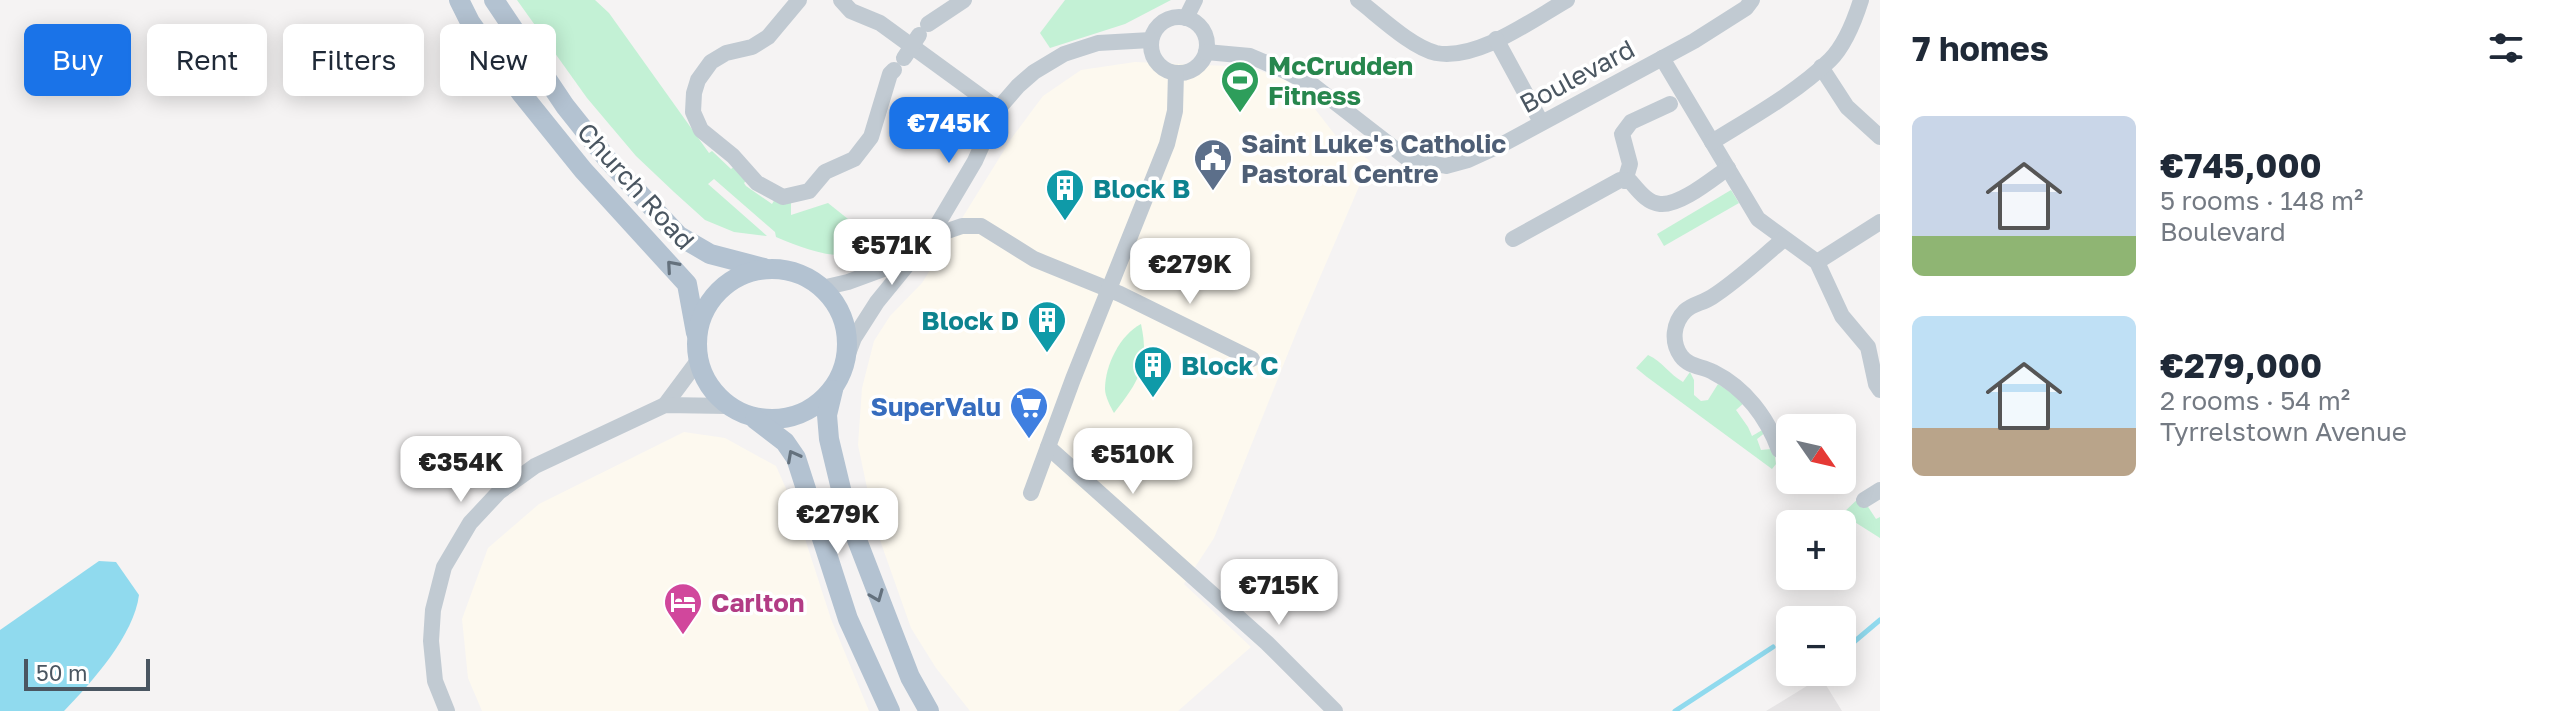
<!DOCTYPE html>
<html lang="en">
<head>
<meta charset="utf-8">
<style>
  body { margin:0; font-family:"Golos Text",sans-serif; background:#f6f6f7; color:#1f2937; height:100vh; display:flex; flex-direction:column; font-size:30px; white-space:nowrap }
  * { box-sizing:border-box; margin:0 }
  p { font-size:26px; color:#747a83 }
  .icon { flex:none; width:44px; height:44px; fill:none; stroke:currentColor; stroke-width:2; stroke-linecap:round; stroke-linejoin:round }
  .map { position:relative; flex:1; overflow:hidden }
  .details { display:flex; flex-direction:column; background:#fff; width:680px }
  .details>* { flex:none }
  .top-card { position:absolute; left:24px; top:24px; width:760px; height:72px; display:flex; gap:16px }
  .needle { width:52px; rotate:124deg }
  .tools { position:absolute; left:1776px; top:414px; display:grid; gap:16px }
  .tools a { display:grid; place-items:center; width:80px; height:80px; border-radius:12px; background:#fff; box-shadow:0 4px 20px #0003; font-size:40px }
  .scale { position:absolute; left:24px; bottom:20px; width:126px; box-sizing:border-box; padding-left:8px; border:4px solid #4a5661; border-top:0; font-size:22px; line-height:28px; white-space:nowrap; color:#4a5661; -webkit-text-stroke:6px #fff; paint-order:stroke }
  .price { position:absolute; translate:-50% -68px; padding:0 18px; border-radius:16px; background:#fff; color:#222; font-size:26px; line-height:52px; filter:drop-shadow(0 2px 4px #0008) }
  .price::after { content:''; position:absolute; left:50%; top:48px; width:24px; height:18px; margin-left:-12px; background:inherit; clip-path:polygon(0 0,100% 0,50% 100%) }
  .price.active { background:#1a73e8; color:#fff }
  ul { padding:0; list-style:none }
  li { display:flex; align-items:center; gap:24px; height:200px; padding:0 32px }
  li span { display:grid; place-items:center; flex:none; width:224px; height:160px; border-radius:12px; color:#555 }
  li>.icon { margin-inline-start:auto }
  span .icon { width:96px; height:96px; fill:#fffc; stroke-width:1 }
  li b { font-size:34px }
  h2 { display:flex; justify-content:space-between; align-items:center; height:96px; padding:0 32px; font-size:34px }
  .tag { padding:0 28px; border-radius:12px; background:#fff; box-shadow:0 4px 20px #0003; font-size:28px; line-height:72px }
  .tag.active { background:#1a73e8; color:#fff }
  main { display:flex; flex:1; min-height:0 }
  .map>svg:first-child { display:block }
  .commercial { fill:#fdf9ef }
  .education { fill:#e6e4e5 }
  .green { fill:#c3f1d5 }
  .water { fill:#90daee }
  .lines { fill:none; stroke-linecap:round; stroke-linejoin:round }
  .stream { stroke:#90daee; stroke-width:5 }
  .minor { stroke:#c1cad2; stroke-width:16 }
  .major { stroke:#b3c2d1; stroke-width:20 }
  .oneway { stroke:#64717d }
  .labels { text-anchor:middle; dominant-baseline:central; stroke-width:7; stroke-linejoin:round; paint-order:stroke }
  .leisure-label { font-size:26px; font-weight:bold; fill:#27864d; stroke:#fff; text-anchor:start }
  .street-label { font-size:26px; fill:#4a5661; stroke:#fff }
  .service-label { font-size:26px; font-weight:bold; fill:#4e5e75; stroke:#fff; text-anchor:start }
  .culture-label { font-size:26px; font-weight:bold; fill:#0d838f; stroke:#fff; text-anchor:start }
  .shop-label { font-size:26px; font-weight:bold; fill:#366cbe; stroke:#fff; text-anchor:end }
  .hotel-label { font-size:26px; font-weight:bold; fill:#b23c85; stroke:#fff; text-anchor:start }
</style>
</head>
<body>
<main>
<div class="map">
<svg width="1880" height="711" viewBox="0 0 1880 711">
  <rect width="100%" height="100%" fill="#f5f3f3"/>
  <g class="commercial">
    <path d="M1135,62l115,5 38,14 23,23 25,32 34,25 -71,165 -85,212 -30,46 67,63 -73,64h-208l-34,-43 -25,-40 -36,-102 -17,-81 4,-57 12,-47 16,-25 32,-33 89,-144 32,-43 38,-26z"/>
    <path d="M684,432l41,6 51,28 20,45 35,108 38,92h-387l-14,-33 -6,-59 26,-71 51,-44z"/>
  </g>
  <path class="education" d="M1821,677l21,34h-76l36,-22z"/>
  <g class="green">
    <path d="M517,0h78l14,13 100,140 3,-2 19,18 5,-4 12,14 -4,4 2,3 26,18 3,-5 16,3v13l37,-12 20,16 -3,4 33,23c-34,19 -68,5 -102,-9l-1,-5 -61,-53 -6,5 59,52 -33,-4 -29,-12 -31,-28 -38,-36 -49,-58z"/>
    <path d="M1065,0h106l-46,24 -75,24 -10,-15z"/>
    <path d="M1731,190l8,13 -75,43 -7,-12z"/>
    <path d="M1141,324c9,41 -3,58 -27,89 -4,-7 -9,-17 -9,-24 0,-24 15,-54 36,-65z"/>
    <path d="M1648,355c15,7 21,19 35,27l7,-10 4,8v15l7,6 7,-1 10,-16 27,18 -9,8 12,17 4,9 12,-7 2,3 -9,7 4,11 10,-1 3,2 2,13 -4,5 -125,-92 -11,-9z"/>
    <path d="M1861,496l15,23 4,-2v21l-38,-24z"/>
  </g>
  <path class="water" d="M99,561l17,1 23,33c-5,40 -47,87 -75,116h-64v-81z"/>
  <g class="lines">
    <g class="stream">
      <path d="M1842,652l38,-32"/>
      <path d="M1675,711l98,-64"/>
    </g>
    <g class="minor">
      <path d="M799,0l-31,37 -16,10 -26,6 -15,9 -13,18 -4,13 -1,19 8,18 32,26 24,27 26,14 26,-6 16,-19 29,-13 17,-22 19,-63 4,-4"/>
      <path d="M841,0l10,11 29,12 118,86"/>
      <path d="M1358,0c21,16 53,47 78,53 41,8 96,-33 131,-53"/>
      <circle cx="1179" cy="45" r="28"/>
      <path d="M1186,18l9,-18"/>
      <path d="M928,24l36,-24"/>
      <path d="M1496,39l45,83"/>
      <path d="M1206,52l44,4 35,15 29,15 94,73 38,7 22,-6 35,-16 191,-103 52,-33 6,-8"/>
      <path d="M904,58l15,-23"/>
      <path d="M1662,58l96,161 59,43 25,54 26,31 8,37 4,6"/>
      <path d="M1821,67l26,40 33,30"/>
      <path d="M1712,142c40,-25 84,-49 118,-82 14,-14 25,-41 31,-60"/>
      <path d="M1625,181l5,-17 -8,-30 9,-12 39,-18"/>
      <path d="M930,237l32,-11h19l53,33 86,35 132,65"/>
      <path d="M1513,239l107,-59 10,1c8,9 17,22 30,23 20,2 52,-25 68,-36"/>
      <path d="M1817,262l63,-40"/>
      <path d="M822,288l26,-6 60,-22"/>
      <path d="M846,359l8,-21 23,-36 53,-65 45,-76 23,-52 20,-23 16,-14 30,-18 34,-11 53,-3"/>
      <path d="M665,405l35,-47"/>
      <path d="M1048,447l219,196 68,68"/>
      <path d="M1779,450c-12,-33 -34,-62 -66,-78 -11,-6 -24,-5 -32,-16 -10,-14 -8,-33 4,-45 7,-7 18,-8 27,-14 25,-16 49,-39 72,-58"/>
      <path d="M1031,493l42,-114 94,-235 8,-33 1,-38"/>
      <path d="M1864,500l16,-10"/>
      <path d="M447,711l-12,-30 -4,-40 2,-31 11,-43 26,-44 29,-31 36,-26 130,-61 63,1"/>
    </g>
    <g class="major">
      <path d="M459,0l11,22 51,71 62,77 104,114 9,49"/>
      <path d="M494,0l71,106 43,54 71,76 31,18 54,14"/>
      <circle cx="772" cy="344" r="75"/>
      <path d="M833,390l-6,25 2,24 18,75 63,163 19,34"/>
      <path d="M755,419l30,23 11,16 52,161 42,92"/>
    </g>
  </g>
  <defs><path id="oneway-chevron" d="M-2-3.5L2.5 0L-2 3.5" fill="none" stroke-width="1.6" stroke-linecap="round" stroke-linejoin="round" transform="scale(2)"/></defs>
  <g class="oneway">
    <use href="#oneway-chevron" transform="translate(672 266) rotate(-131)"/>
    <use href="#oneway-chevron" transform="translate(793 456) rotate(-118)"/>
    <use href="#oneway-chevron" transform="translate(877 596) rotate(68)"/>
  </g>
  <defs>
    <g id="stadium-pin" transform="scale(2)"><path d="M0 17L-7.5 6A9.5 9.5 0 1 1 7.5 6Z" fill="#2e9e5b" stroke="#fff"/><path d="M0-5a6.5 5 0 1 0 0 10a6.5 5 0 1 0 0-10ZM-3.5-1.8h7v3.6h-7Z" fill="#fff"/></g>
    <g id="civic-pin" transform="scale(2)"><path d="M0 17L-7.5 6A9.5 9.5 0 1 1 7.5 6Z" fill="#5c6f8a" stroke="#fff"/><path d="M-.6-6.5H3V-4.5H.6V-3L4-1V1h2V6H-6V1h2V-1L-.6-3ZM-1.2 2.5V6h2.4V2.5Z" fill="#fff"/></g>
    <g id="building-pin" transform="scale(2)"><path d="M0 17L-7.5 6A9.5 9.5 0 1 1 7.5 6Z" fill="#0f9aa8" stroke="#fff"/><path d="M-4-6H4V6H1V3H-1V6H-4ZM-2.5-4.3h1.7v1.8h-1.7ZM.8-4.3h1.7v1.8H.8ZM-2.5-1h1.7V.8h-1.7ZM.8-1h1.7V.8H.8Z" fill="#fff"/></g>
    <g id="supermarket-pin" transform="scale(2)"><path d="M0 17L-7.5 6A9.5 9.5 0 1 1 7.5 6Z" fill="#3f7fe0" stroke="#fff"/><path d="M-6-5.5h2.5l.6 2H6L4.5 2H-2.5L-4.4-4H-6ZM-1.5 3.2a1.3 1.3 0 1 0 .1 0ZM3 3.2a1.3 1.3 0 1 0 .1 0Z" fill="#fff"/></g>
    <g id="hotel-pin" transform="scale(2)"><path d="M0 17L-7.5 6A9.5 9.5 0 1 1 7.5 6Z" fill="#d1479c" stroke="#fff"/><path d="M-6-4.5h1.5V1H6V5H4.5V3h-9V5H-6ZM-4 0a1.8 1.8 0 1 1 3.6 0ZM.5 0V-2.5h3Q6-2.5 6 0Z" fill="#fff"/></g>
  </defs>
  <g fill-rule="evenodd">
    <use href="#stadium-pin" x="1240" y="80"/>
    <use href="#civic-pin" x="1213" y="158"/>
    <use href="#building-pin" x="1065" y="188"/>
    <use href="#building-pin" x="1047" y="320"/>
    <use href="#building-pin" x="1153" y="365"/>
    <use href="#supermarket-pin" x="1029" y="406"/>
    <use href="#hotel-pin" x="683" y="602"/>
  </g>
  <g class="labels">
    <g class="leisure-label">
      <text x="1268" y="65">McCrudden<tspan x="1268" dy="30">Fitness</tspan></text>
    </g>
    <g class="street-label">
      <text transform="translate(1577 76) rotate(-28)">Boulevard</text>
      <text transform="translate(636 186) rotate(48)">Church Road</text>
    </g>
    <g class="service-label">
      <text x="1241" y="143">Saint Luke's Catholic<tspan x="1241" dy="30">Pastoral Centre</tspan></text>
    </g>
    <g class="culture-label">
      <text x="1093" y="188">Block B</text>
      <text x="1019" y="320" text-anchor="end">Block D</text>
      <text x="1181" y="365">Block C</text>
    </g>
    <g class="shop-label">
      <text x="1001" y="406">SuperValu</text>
    </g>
    <g class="hotel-label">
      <text x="711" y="602">Carlton</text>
    </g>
  </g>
</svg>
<div class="tools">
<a><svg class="needle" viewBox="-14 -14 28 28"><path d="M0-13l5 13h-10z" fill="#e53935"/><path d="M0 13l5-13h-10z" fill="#747a83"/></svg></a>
<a>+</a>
<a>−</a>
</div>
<div class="scale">50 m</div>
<b class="price active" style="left:949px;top:165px">€745K</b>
<b class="price" style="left:892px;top:287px">€571K</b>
<b class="price" style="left:1190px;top:306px">€279K</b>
<b class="price" style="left:1133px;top:496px">€510K</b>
<b class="price" style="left:461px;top:504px">€354K</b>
<b class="price" style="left:838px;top:556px">€279K</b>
<b class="price" style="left:1279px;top:627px">€715K</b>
<div class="top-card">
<a class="tag active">Buy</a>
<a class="tag">Rent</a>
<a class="tag">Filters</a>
<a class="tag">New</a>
</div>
</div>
<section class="details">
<h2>7 homes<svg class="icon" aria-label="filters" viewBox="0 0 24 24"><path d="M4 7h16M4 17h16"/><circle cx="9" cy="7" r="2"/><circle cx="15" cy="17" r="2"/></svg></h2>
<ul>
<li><span style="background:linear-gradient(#c9d6e8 75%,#8fb573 0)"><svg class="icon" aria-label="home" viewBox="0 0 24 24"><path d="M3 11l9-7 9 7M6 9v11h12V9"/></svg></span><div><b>€745,000</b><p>5 rooms · 148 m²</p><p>Boulevard</p></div></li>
<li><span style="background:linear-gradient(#bfe0f5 70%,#b9a48a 0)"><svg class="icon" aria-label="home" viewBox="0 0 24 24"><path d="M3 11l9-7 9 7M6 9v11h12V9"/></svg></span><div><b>€279,000</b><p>2 rooms · 54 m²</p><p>Tyrrelstown Avenue</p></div></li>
</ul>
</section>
</main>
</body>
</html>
